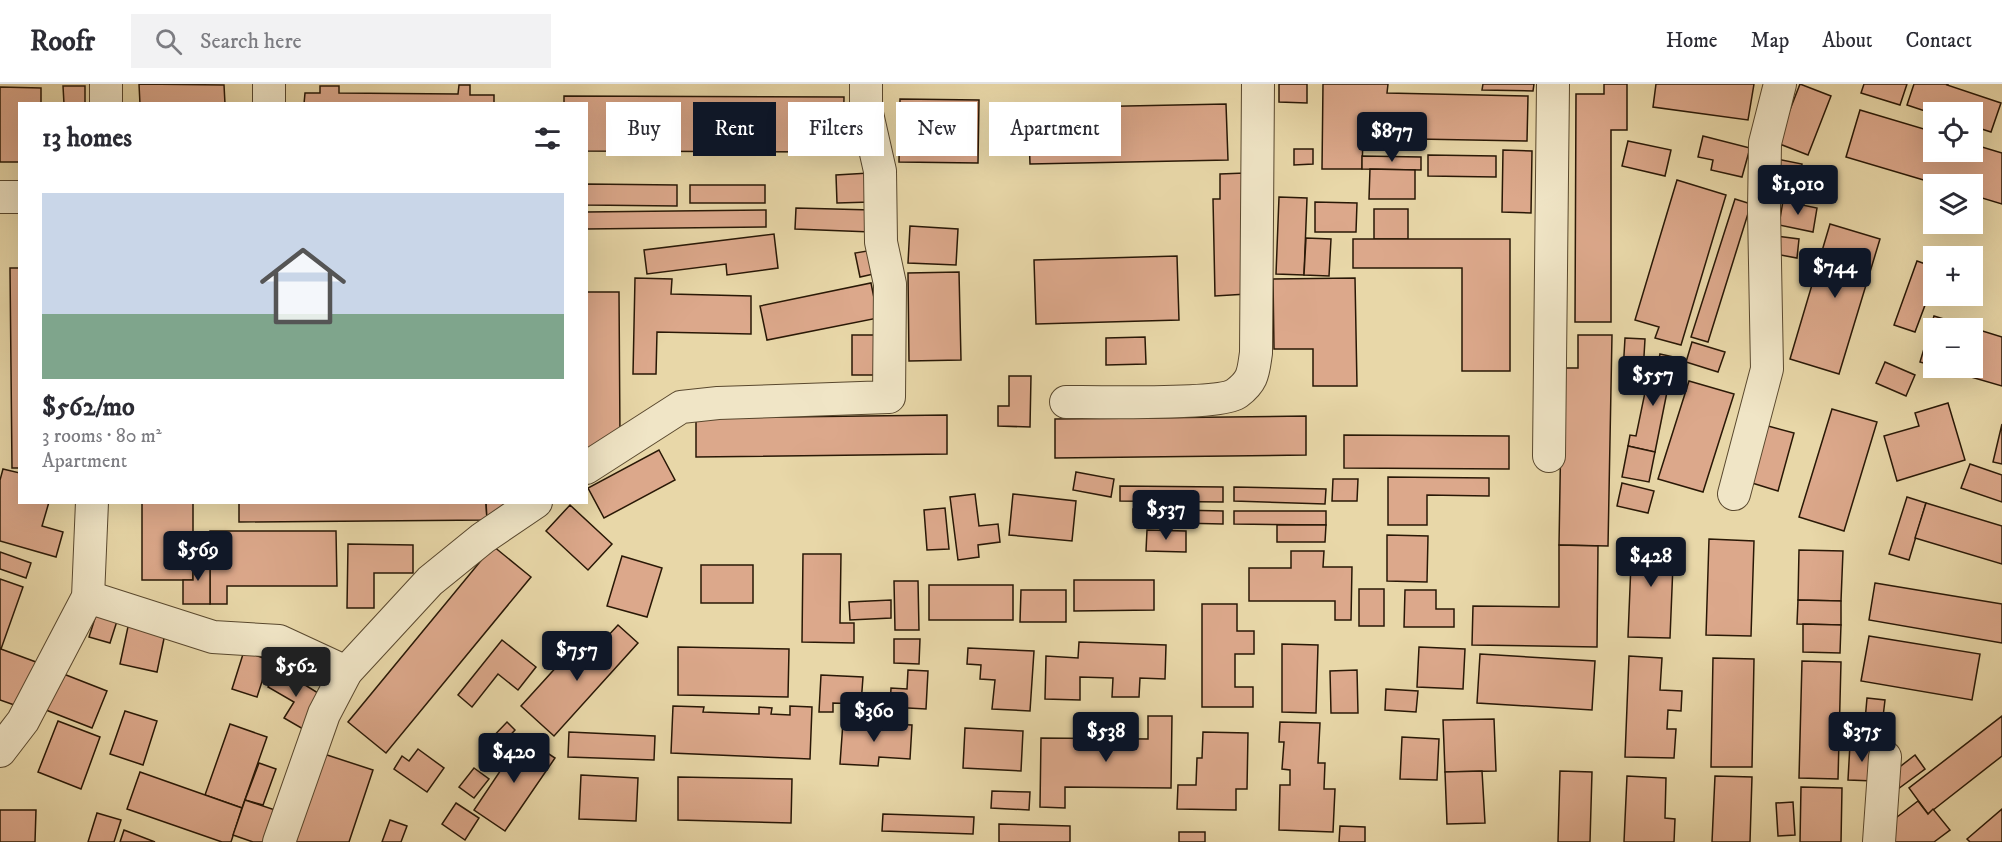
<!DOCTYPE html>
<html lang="en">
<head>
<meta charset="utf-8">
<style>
  body { margin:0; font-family:"IM FELL DW Pica",serif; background:#f2f2f3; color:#2b2b33; height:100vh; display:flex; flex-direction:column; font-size:22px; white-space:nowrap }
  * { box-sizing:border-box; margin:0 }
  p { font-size:20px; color:#7c7c81 }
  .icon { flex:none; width:33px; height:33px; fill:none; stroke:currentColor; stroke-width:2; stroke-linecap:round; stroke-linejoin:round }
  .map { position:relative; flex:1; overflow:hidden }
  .side { position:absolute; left:18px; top:18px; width:570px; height:402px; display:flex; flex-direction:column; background:#fff; border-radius:0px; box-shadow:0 6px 24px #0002 }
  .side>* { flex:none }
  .hud { position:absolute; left:606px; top:18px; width:570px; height:54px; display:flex; gap:12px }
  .buttons { position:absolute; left:1923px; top:18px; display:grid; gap:12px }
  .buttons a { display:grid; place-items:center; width:60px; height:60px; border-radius:0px; background:#fff; box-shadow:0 6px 24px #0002; font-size:30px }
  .price { position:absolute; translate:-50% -51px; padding:0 14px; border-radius:6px; background:#111827; color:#fff; font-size:20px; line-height:39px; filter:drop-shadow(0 2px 3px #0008) }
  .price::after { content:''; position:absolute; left:50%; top:36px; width:18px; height:14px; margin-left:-9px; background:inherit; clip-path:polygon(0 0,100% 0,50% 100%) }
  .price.current { background:#222; color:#fff }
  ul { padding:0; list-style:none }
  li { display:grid; align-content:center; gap:12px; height:318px; padding:0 24px }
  li span { display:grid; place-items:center; height:186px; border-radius:0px; color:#555 }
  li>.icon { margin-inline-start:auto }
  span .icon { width:108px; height:108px; fill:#fffc; stroke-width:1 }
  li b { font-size:26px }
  h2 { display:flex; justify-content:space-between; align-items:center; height:72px; padding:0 24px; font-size:26px }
  .pill { padding:0 21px; border-radius:0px; background:#fff; box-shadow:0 6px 24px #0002; font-size:21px; line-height:54px }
  .pill.current { background:#111827; color:#fff }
  header { display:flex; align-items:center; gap:36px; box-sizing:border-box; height:84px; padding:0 30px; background:#fff; border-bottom:2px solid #e1e1e2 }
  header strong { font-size:28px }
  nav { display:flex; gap:33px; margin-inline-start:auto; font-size:21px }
  .search { width:420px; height:54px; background:#f2f2f3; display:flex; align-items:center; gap:15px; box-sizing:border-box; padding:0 21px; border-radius:0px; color:#7c7c81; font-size:22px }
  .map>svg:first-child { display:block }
  .building { fill:#dca88b; stroke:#291806; stroke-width:1.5 }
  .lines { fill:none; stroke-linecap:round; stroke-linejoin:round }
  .minor-casing { stroke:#59482e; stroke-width:34 }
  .minor { stroke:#f0e5c6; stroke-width:32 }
</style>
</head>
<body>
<header>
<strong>Roofr</strong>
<div class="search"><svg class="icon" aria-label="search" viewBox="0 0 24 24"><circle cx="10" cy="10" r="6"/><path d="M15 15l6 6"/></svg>Search here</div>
<nav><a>Home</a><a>Map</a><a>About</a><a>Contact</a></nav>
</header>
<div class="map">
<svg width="2002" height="758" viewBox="0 0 2002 758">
  <rect width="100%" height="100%" fill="#e8d7a8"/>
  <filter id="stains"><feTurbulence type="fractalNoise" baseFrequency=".00333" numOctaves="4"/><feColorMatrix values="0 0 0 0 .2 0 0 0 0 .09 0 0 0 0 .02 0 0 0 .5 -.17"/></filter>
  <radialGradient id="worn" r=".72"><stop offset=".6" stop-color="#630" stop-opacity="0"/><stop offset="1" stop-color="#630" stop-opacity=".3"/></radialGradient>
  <g class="building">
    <path d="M139,0l85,1 1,19h-85z"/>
    <path d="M1279,0h28v19l-28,-1z"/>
    <path d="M1323,0h65l-1,9 141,3 -1,45 -164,-3 -1,31h-40z"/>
    <path d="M1483,0h51l-1,7 -51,-1z"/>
    <path d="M1604,0h23v46h-16v192h-36l1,-228h28z"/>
    <path d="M1656,0h98l-6,36 -95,-13z"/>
    <path d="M1800,0l31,12 -23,59 -31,-12z"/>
    <path d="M1864,0h43l-7,21 -39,-12z"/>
    <path d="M1914,0h34l-1,1 54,18 -10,29 -19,-6v-14l-38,2 -27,-9z"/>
    <path d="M459,1h11v10h24v9h-190l1,-11h15v-7h19v7l119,1z"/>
    <path d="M63,2h22v18h-21z"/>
    <path d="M0,3l41,1v16h-21v58h-20z"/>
    <path d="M564,12l280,1 -1,55 -257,-1v-47h-22z"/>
    <path d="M900,15l79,1 -1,63 -79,-1z"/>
    <path d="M1226,20l2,56 -198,4 -2,-56z"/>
    <path d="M1860,26l74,22v20h38v-8l30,9v51l-30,-9v-11h-35l-91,-27z"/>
    <path d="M1703,52l47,12 -8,29 -31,-7 2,-10 -15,-3z"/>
    <path d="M1628,57l43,9 -6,26 -43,-10z"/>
    <path d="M1294,65h19v15l-19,1z"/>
    <path d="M1503,66l29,1 -1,62 -29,-1z"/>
    <path d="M1428,71l68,1v21l-68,-1z"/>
    <path d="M1362,72l59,1v13l-59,-1z"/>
    <path d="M1777,75l25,5 -6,34 -25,-5z"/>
    <path d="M1370,85l45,1v29h-46z"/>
    <path d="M869,89l2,29 -34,1 -1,-28z"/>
    <path d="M1245,89l2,121 -32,2 -2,-97h7v-25z"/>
    <path d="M1677,96l49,15 -45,150 -26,-7 4,-11 -24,-7z"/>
    <path d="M586,100l91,1v21l-91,-1z"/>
    <rect x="690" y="101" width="75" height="18"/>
    <path d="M1279,113l28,1 -3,77 -28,-1z"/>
    <path d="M1735,115l16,5 -43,138 -17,-5z"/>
    <path d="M1783,117l34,7 -4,24 -34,-7z"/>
    <path d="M1315,118l42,1 -1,29h-41z"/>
    <path d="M796,124l76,2 -1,22 -76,-3z"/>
    <rect x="1374" y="125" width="34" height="30"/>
    <path d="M766,126v17l-180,2v-17z"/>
    <path d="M1830,140l50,15 -41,135 -49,-15z"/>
    <path d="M910,142l48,3 -2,36 -48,-2z"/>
    <path d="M774,150l4,34 -51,7 -1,-11 -79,10 -3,-24z"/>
    <path d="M1777,152l22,3 -2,19 -22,-4z"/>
    <path d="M1306,154l25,1 -2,37 -25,-1z"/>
    <path d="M1353,155h157v132h-48v-103h-109z"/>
    <path d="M873,166l5,23 -18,4 -5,-24z"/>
    <path d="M1177,172l2,64 -143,4 -2,-64z"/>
    <path d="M1917,177l17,6v14l-19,51 -21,-7z"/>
    <path d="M10,184h10v200h-8z"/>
    <path d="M959,188l2,88 -52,1 -1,-88z"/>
    <path d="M635,194l37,1 -1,15 80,2v38l-94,-2 -1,42h-23z"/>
    <path d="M1355,194l2,108h-44v-37h-39l-1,-70z"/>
    <path d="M871,199l7,35 -111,22 -7,-34z"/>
    <path d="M586,208h33l1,146 -34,18z"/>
    <path d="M1934,232l68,21v49l-62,-18h32v-40h-38v38l-14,-4z"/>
    <path d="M852,251h25l-1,40h-24z"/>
    <path d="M1578,251h34l-4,211 -49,-1 3,-177h16z"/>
    <path d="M1145,253l1,27 -40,1v-27z"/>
    <path d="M1625,254l20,1 -2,34 -20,-1z"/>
    <path d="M1692,258l33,10 -7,20 -32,-10z"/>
    <path d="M1660,270l14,3 -19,95 -27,-6 2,-11 6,1 13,-63 7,1z"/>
    <path d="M1885,278l30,13 -9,21 -30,-13z"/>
    <path d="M1009,292h22l-1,51 -32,-1v-20h11z"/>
    <path d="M1689,297l45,13 -31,98 -45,-13z"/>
    <path d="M1948,319l17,57 -68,21 -13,-45 35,-10 -4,-13z"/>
    <path d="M1832,325l45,13 -33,109 -45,-14z"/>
    <path d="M947,331v39l-251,3v-39z"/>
    <path d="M1306,332v39l-251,3v-39z"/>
    <path d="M2002,340v40l-9,-2z"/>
    <path d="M1768,342l26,7 -16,58 -26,-8z"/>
    <path d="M1344,351l165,1v33l-165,-1z"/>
    <path d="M1628,362l27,6 -6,30 -27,-5z"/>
    <path d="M659,366l16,30 -71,38 -16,-30z"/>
    <path d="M1970,380l32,11v27l-41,-14z"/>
    <path d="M3,385l17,4v29h29l-7,24 21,6 -7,25 -56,-16v-61z"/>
    <path d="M1076,388l38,7 -3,18 -38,-7z"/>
    <path d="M1388,393l101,1v18l-62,-1v30h-39z"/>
    <path d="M1333,395h25l-1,22h-25z"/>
    <path d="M1622,399l32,8 -6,22 -31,-7z"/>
    <path d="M1120,402l103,1v15l-103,-1z"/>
    <path d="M1234,403l92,2 -1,15 -91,-3z"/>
    <path d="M975,410l4,32 19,-2 2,18 -22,3 1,12 -21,3 -8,-63z"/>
    <path d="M1013,410l63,7 -4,40 -63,-6z"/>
    <path d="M1907,413l19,6 -17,57 -20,-6z"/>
    <rect x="142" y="418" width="51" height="78"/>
    <path d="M239,418h247l1,18 -248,2z"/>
    <path d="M486,418h28l-27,18z"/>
    <path d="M1926,419l76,23v38l-87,-26z"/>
    <path d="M570,421l42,39 -24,26 -42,-39z"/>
    <path d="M945,424l4,41 -22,1 -3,-40z"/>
    <path d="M1133,425l90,2v13l-90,-2z"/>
    <path d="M1234,427h92v14l-92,-1z"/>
    <path d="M1277,441h49l-1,17h-48z"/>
    <path d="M1147,446l39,1v21l-40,-1z"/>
    <path d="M210,447h126l1,55h-110v18h-17z"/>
    <path d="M1387,451l41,1 -1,46 -40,-1z"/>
    <path d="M1632,455l42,1 -4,98 -42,-1z"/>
    <path d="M1709,455l45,2 -3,95 -45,-1z"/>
    <path d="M348,460l65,1v28h-39v35h-27z"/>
    <path d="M1559,461l39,1 -1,101 -125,-2 1,-39 86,1z"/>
    <path d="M493,462l38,31 -145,176 -38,-31z"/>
    <path d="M1799,466l44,1 -2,50 -43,-1z"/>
    <path d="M1291,467h33l-1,16h29l-1,53h-16v-19h-86v-33h42z"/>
    <path d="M0,468l31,11 -5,15 -26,-9z"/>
    <path d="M803,470h38l-1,69h14v20l-52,-1z"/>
    <path d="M193,471h17v49h-27v-24h10z"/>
    <path d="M622,472l40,12 -15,49 -40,-11z"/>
    <rect x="701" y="481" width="52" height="38"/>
    <path d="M0,495l23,8 -22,62 35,13 -16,45 -20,-7z"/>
    <path d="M1074,496h80v30l-80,1z"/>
    <path d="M894,497h24l1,49h-24z"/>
    <path d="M1875,499l127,21v39l-133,-23z"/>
    <rect x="929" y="501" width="84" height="35"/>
    <rect x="1359" y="505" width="25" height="37"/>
    <path d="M1021,506h45v32h-46z"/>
    <path d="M1405,506h31v19h18v18h-50z"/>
    <path d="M891,516v18l-41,2 -1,-18z"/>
    <path d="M1798,516l43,1v24l-44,-1z"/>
    <path d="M1202,520h35v27h17v23h-19v33h18v20h-51z"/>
    <path d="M96,531l21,6 -7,22 -21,-6z"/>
    <path d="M129,538l37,7 -9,43 -37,-8z"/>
    <path d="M1803,540l38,1 -1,28 -37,-1z"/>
    <path d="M618,541l20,18 -84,93 -33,-30 49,-54 13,11z"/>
    <path d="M1869,552l111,18 -8,46 -111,-19z"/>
    <path d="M894,555h26l-1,25 -25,-1z"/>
    <path d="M502,556l34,27 -18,23 -20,-16 -26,33 -14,-12z"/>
    <path d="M1079,558l87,3 -1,34 -25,-1 -1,19h-27l1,-19 -33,-1v23l-35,-1 1,-43 32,2z"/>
    <path d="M1282,560l36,1 -2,68 -34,-1z"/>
    <path d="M678,563l111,2 -1,48 -110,-2z"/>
    <path d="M1419,563l46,2 -2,40 -46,-2z"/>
    <path d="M968,564l66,3 -4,60 -38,-2 3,-29 -15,-1 1,-14 -14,-1z"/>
    <path d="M244,567l25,9 -12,37 -25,-8z"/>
    <path d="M1480,570l115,7 -3,49 -115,-7z"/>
    <path d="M1629,572l33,2 -2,32 22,1 -1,20 -13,-1 -1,19h9l-2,29 -49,-1z"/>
    <path d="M1713,574l41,1 -2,108h-41z"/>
    <path d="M1802,577l39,1 -3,117 -39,-1z"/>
    <path d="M279,585l44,27 -20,33 -19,-11 10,-16 -26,-15z"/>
    <path d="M908,586l20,1 -2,38 -36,-2 1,-19 16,1z"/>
    <path d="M1357,586l1,43h-27l-1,-42z"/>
    <path d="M61,589l46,18 -15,37 -46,-18z"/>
    <path d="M821,591l42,2 -2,27 -28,-1v9h-14z"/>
    <path d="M1386,605l32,2 -2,21 -31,-2z"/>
    <path d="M1867,614l18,2 -4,34 -17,-2z"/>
    <path d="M673,622l31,1 -1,5 56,2v-7l13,1 -1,6 19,1v-9l22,1 -2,52 -139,-6z"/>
    <path d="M125,627l32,10 -14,44 -33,-11z"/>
    <path d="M1148,632h24l-1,72 -106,-1v21l-25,-1 1,-69 107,1z"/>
    <path d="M2002,632v40l-74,58 -19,-26z"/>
    <path d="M1494,635l2,52 -51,1 -2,-52z"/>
    <path d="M58,637l42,16 -19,52 -43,-17z"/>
    <path d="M507,638l8,8 -19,21 -9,-8z"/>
    <path d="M843,638l69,3 -2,34 -31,-2 -1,9 -38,-2z"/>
    <path d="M1280,638l40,1 -2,40h7l-1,26h11l-2,43 -54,-2 1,-45h10v-15l-8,-1 2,-27h-5z"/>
    <path d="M230,640l37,13 -25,71 -37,-13z"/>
    <path d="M965,644l58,3 -2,40 -58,-3z"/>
    <path d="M569,648l86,4 -1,24 -86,-3z"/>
    <path d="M1203,648l45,1 -1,56h-11v21l-59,-1 1,-24h18l1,-27h5z"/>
    <path d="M523,653l32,21 -50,73 -31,-21z"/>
    <path d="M1402,653l37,2 -2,41 -37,-1z"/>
    <path d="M1850,660l26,2 -2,35 -26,-1z"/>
    <path d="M418,665l26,19 -17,24 -33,-23 8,-13 7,5z"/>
    <path d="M324,670l49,16 -24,72h-55z"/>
    <path d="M1915,671l10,14 -27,20 -10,-13z"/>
    <path d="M259,679l17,6 -13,36 -18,-5z"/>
    <path d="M474,684l15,11 -15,19 -15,-11z"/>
    <path d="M1482,687l3,52 -38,1 -2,-52z"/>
    <path d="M1560,687l32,1 -2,70h-32z"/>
    <path d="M140,688l102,36 -11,34h-9l-95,-33z"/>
    <path d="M581,691l57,3 -2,43 -57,-2z"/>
    <path d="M1627,692l39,2 -1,40 10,1 -1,23h-50z"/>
    <path d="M1715,692l37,1 -2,65h-38z"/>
    <path d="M678,693l114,2 -1,44 -113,-3z"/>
    <path d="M1801,703l41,1 -1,54h-41z"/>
    <path d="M992,707l38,1 -1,18 -38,-2z"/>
    <path d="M245,716l33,11 -11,31h-14l-20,-7z"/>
    <path d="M1918,717l10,13 5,-5 17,21 -16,12h-48l-2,-15z"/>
    <path d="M1793,718l2,33 -17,1 -2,-33z"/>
    <path d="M456,719l23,15 -14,22 -23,-16z"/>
    <path d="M2002,725v33h-32l-3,-3z"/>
    <path d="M0,726h36l-1,32h-35z"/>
    <path d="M97,729l24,7 -7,22h-26z"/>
    <path d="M883,730l91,3 -1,17 -91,-3z"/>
    <path d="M390,736l17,6 -6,16h-19z"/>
    <path d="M999,740l71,2v16h-71z"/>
    <path d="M1340,742l25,1v15h-26z"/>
    <path d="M124,746l31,12h-35z"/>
    <rect x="1179" y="748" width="26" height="10"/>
  </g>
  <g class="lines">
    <g class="minor-casing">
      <g id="minor">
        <path d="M106,20v-20"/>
        <path d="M269,20v-20"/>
        <path d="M0,113h20"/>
        <path d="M1066,318c28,0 155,3 171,-9 17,-13 16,-21 19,-40l2,-269"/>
        <path d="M1549,372l4,-372"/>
        <path d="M586,384l95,-61 37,-4 171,-6 1,-113 -9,-42 -1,-71 -14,-62v-25"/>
        <path d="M1734,410l33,-125 -3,-159 1,-67 15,-59"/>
        <path d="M88,513l125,40 66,4 67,31"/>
        <path d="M0,667l23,-30 65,-124 4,-95"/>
        <path d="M279,758l45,-128 22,-42 84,-91 53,-43 53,-36"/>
        <path d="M1879,758l6,-85"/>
      </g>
    </g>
    <use href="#minor" class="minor"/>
  </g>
  <rect width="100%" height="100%" filter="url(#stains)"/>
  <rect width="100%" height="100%" fill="url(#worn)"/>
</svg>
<div class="buttons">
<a><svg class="icon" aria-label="locate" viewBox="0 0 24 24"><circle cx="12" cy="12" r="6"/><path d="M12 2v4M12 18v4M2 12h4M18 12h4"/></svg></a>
<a><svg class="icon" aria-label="layers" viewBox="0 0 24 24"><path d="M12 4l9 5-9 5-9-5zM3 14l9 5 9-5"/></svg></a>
<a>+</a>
<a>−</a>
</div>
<b class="price" style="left:1392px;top:79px">$877</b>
<b class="price" style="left:1798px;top:132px">$1,010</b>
<b class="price" style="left:1835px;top:215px">$744</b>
<b class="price" style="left:1653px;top:323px">$557</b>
<b class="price" style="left:1166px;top:457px">$537</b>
<b class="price" style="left:198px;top:498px">$569</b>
<b class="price" style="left:1651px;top:504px">$428</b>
<b class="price" style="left:577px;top:598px">$757</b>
<b class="price current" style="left:296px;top:614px">$562</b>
<b class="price" style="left:874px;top:659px">$360</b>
<b class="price" style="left:1106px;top:679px">$538</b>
<b class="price" style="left:1862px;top:679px">$375</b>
<b class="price" style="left:514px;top:700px">$420</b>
<div class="hud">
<a class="pill">Buy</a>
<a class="pill current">Rent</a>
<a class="pill">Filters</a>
<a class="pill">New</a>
<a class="pill">Apartment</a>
</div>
<section class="side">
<h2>13 homes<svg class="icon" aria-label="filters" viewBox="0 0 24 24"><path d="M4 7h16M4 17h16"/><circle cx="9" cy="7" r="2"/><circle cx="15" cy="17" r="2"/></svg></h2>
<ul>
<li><span style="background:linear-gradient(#c9d6e8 65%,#7fa58c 0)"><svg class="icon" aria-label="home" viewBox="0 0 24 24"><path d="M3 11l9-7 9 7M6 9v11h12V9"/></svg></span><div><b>$562/mo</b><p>3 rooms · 80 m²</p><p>Apartment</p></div></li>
</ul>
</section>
</div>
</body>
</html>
